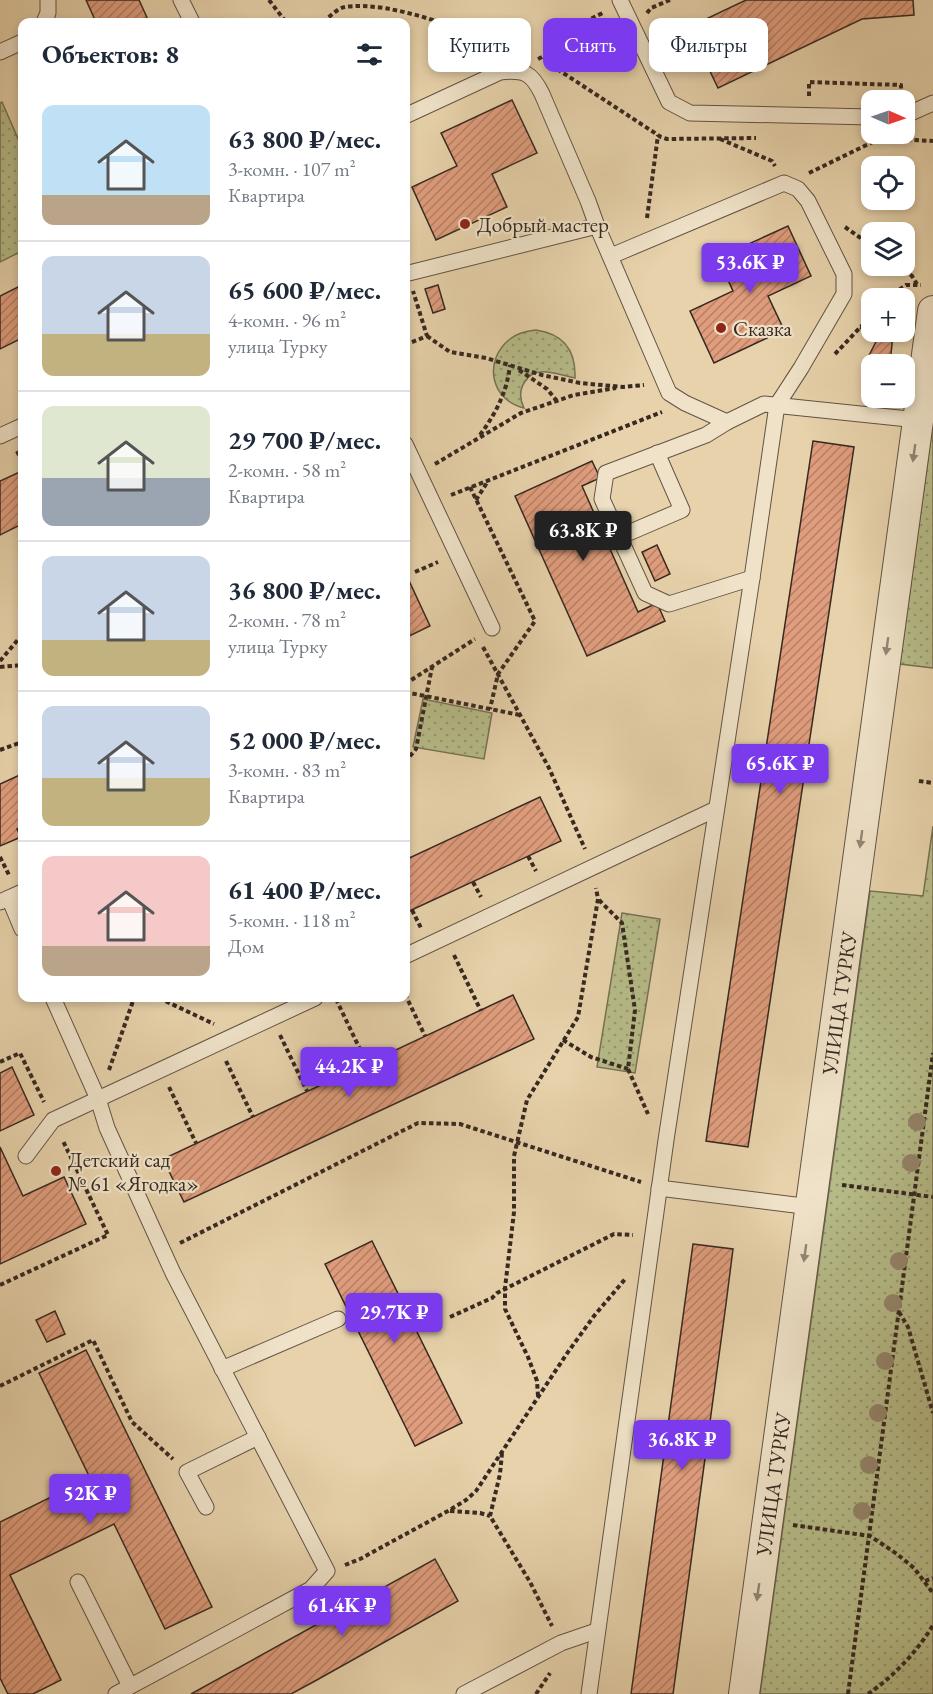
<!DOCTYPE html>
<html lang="ru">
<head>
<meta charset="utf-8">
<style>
  body { margin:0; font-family:"EB Garamond",serif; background:#f2f2f3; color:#1f2937; height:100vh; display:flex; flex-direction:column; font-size:22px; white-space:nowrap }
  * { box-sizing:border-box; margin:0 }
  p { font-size:20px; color:#747a83 }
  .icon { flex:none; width:33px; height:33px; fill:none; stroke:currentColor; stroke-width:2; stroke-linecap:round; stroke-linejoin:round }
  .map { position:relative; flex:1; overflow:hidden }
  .side { position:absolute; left:18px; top:18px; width:392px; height:984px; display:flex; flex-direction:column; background:#fff; border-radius:12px; box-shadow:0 3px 9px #0003 }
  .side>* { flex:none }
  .top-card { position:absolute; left:428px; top:18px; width:416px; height:54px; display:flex; gap:12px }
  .needle { width:39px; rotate:92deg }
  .fabs { position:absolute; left:861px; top:90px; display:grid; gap:12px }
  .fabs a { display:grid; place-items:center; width:54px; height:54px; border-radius:12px; background:#fff; box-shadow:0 3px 9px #0003; font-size:30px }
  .price { position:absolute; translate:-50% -51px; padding:0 14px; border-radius:6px; background:#7c3aed; color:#fff; font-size:20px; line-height:39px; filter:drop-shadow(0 2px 3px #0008) }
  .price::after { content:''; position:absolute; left:50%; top:36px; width:18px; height:14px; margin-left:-9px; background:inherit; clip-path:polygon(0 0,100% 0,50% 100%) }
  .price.selected { background:#222; color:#fff }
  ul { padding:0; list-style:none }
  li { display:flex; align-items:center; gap:18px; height:150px; padding:0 24px }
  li+li { border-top:2px solid #e0e1e3 }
  li span { display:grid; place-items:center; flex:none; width:168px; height:120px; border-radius:12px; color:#555 }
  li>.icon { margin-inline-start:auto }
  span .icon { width:72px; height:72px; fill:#fffc; stroke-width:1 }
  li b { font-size:26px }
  h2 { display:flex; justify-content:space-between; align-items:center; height:72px; padding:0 24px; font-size:26px }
  .chip { padding:0 21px; border-radius:12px; background:#fff; box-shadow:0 3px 9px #0003; font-size:21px; line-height:54px }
  .chip.selected { background:#7c3aed; color:#fff }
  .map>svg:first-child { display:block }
  .grass { fill:url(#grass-dots); stroke:#767255; stroke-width:1.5 }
  .building { fill:url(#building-hatch); stroke:#372921; stroke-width:1.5 }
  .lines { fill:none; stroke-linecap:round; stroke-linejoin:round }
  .lane-casing { stroke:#635344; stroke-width:17 }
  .street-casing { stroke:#635344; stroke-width:32 }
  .path { stroke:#372921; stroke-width:4; stroke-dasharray:4.5 3; stroke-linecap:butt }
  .lane { stroke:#efe2c8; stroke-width:15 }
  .street { stroke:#efe2c8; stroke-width:30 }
  .tree { fill:#94856b }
  .oneway { fill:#938674 }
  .poi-dot { fill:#8f2418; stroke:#efe2c8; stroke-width:2 }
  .labels { text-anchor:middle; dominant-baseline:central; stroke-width:4.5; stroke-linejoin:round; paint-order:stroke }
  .poi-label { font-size:21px; fill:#372921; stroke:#efe2c8; text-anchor:start }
  .street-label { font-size:21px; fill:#372921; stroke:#efe2c8 }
</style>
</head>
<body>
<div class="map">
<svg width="933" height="1694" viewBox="0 0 933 1694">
  <defs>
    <pattern id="grass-dots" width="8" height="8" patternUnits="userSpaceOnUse" patternTransform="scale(1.5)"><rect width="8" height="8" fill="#b6bc89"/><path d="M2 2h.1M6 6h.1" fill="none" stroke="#959970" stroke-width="1.8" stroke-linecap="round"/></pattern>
    <pattern id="building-hatch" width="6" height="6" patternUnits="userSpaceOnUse" patternTransform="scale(1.5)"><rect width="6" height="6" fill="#e09d7d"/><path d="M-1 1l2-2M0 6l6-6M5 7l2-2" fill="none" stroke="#b68066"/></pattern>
  </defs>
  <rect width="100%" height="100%" fill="#e7d2ab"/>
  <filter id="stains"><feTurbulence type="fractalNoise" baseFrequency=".00333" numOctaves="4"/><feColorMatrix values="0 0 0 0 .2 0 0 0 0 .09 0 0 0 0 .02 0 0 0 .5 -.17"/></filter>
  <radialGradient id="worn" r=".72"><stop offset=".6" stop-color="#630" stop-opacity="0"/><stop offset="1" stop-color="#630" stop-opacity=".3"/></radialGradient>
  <g class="grass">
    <path d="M2,102l20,46v103l-22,11v-159z"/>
    <path d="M536,330c28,4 40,21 39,48 -9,-2 -19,-5 -28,-6 -21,-2 -32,18 -23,36 -34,-8 -41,-48 -14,-69 7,-6 17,-8 26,-9z"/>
    <path d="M933,422v246l-33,-4z"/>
    <path d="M423,699l69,14 -8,46 -71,-12z"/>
    <path d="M933,826v868h-173l110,-803 53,5z"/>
    <path d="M622,913l38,6 -25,154 -38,-6z"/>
  </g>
  <g class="building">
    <path d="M86,0h53l10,22h-53z"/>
    <path d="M746,0h167l1,15 -52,4 -144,69 -29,-61z"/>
    <path d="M512,100l25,53 -45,21 15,33 -71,33 -24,-53 45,-21 -16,-33z"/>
    <path d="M788,226l23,50 -43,20 16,34 -70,33 -24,-52 43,-20 -15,-33z"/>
    <path d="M22,285v53l-22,11v-53z"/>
    <path d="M438,285l7,24 -12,4 -8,-24z"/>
    <path d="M881,332l12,2 -3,30h-18v4l-9,-1z"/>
    <path d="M813,441l41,6 -106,700 -42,-6z"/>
    <path d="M592,461l8,17 -18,8 56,126 19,-9 8,18 -78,35 -72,-160z"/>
    <path d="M22,471v53l-22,11v-54z"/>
    <path d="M657,545l13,29 -15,7 -13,-29z"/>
    <path d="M405,572l25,54 -25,12z"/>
    <path d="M22,774v52l-5,3 4,8 -21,9v-62z"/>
    <path d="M540,797l21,44 -156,72v-53z"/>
    <path d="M513,995l21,44 -350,163 -21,-43z"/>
    <path d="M12,1067l22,48 -34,16v-58z"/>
    <path d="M0,1147l23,49 41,-19 22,47 -86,40z"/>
    <path d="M372,1241l90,182 -47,23 -90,-182z"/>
    <path d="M693,1244l40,5 -7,55 -53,390h-42z"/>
    <path d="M55,1311l10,23 -18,8 -11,-22z"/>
    <path d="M86,1350l126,257 -47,22 -51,-105 -104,51 51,105 -28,14h-25l-8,-16v-156l90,-44 -51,-105z"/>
    <path d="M435,1559l23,42 -143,80 -24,13h-100z"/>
  </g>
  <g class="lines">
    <g class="lane-casing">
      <g id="lane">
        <path d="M181,0l11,22"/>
        <path d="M620,0l49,102 21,11 182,4"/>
        <path d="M44,22l4,-9v-13"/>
        <path d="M0,52l22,-10"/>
        <path d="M405,116l95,-44c24,-3 32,1 42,22l46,107 9,25 -192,48"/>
        <path d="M904,116l29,-13"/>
        <path d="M597,226l72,167 16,10 42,19 37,-18 154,16"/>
        <path d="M727,422l-21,13 -100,38 -4,26 43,94 24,11 83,-26"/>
        <path d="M0,436l22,-10"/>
        <path d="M405,444l87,184"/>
        <path d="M619,537l63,-27 -25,-57"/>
        <path d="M9,898l13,31"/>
        <path d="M0,902l22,-10"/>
        <path d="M405,956l311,-147"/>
        <path d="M53,998l45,101 9,29 66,145 154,298 -16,18 -195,105"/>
        <path d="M26,1156l27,-36 262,-122"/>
        <path d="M659,1188l152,19"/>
        <path d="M222,1369l116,-50"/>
        <path d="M206,1507l-19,-35 71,-35"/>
        <path d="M78,1582l52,104"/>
        <path d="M464,1694l97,-51 35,-12"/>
        <path d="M589,1694l77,-554 86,-562 25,-173 24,-37 43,-74v-20l-36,-73 -10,-12 -14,-6 -173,73"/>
      </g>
    </g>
    <g class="street-casing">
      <path id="street" d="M744,1694l189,-1383"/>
    </g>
    <g class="path">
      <path d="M269,0l17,22"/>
      <path d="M647,13l4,-5 19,-8"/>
      <path d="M323,22c6,-4 14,-14 22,-15 47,-7 124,25 168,43"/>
      <path d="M538,59c15,-7 25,-19 37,-30 9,-7 19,-12 30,-17"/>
      <path d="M551,65l110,72 6,2 89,-1"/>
      <path d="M809,96v-14l92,3v10"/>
      <path d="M877,138l56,3"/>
      <path d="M720,139l52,22 3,5"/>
      <path d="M809,173l80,-39"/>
      <path d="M647,218l11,-83"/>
      <path d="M845,227l27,19"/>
      <path d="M898,266l14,10 5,8"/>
      <path d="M887,298l19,-13h15"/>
      <path d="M860,327l12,4"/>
      <path d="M427,336l23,16 36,6 56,17 38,8 43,4 21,-2"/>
      <path d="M405,345l22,-9 -14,-45"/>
      <path d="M835,354l37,-39"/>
      <path d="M519,370l28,19 9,11"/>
      <path d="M480,435c16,-22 27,-43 30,-70"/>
      <path d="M17,451l5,10"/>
      <path d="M435,464l86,-51 53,-18 42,-7"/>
      <path d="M470,487l65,134 -37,53 -8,35"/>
      <path d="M451,495l211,-83"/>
      <path d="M476,500l12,-19"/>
      <path d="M415,572l23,-10"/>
      <path d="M483,647l66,121 36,81"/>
      <path d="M0,661l22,-26"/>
      <path d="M0,667l22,-2"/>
      <path d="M405,684l70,-45"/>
      <path d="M405,692l115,23"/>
      <path d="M0,750l22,-8"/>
      <path d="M405,762l11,-13 16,-82"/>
      <path d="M919,781l14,2"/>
      <path d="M528,856l8,15"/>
      <path d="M0,857l9,18"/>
      <path d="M473,882l8,15"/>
      <path d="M599,900l23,23 13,87 -7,59 20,45"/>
      <path d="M412,910l9,18"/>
      <path d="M454,955l27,56"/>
      <path d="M405,994l20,42"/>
      <path d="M159,998l55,26"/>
      <path d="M336,999l31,65"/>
      <path d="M280,1035l27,56"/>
      <path d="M563,1040l28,17 37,12"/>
      <path d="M226,1061l27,56"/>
      <path d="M0,1062l20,-9 24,49"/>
      <path d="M109,1070l25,-72"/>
      <path d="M169,1087l27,56"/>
      <path d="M842,1185l91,12"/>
      <path d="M180,1243l238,-120 42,1 181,58"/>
      <path d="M0,1285l108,-50 -45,-94"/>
      <path d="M899,1312l9,15 25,86"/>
      <path d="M450,1317l42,-19 5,-5 117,-59 19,1"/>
      <path d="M0,1386l93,-46 39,82 41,37"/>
      <path d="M538,1396l-1,-15 -9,-24 -23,-48v-21l9,-76v-56l13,-56 51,-83 20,-118 -2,-11"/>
      <path d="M502,1453l-2,21 -10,42 40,66 22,44"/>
      <path d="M450,1511l30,2 10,3"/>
      <path d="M793,1525l77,11 27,18 17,14 19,25"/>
      <path d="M345,1565l15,-6 88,-48 18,-11 10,-9 92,-139 26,-36 32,-38"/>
      <path d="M925,1581l8,-3"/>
      <path d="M536,1694l14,-21"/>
      <path d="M848,1694l85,-641"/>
      <path d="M868,1694c25,-17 50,-43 65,-69"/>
    </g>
    <use href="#lane" class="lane"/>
    <use href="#street" class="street"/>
  </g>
  <g class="tree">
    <circle cx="917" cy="1122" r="9"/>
    <circle cx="911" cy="1163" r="9"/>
    <circle cx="899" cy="1261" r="9"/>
    <circle cx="893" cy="1303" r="9"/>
    <circle cx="885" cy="1361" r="9"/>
    <circle cx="878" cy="1413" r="9"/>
    <circle cx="869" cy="1465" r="9"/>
    <circle cx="862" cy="1511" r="9"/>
  </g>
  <defs><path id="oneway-solid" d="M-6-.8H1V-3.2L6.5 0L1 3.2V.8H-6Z" transform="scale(1.5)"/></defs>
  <g class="oneway">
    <use href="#oneway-solid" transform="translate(914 453) rotate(98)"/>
    <use href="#oneway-solid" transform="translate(887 646) rotate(98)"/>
    <use href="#oneway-solid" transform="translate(861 839) rotate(98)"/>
    <use href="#oneway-solid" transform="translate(805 1253) rotate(98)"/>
    <use href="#oneway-solid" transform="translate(758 1592) rotate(98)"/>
  </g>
  <g class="poi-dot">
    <circle cx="465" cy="224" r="6"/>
    <circle cx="721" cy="328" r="6"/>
    <circle cx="56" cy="1171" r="6"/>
  </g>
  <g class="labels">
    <g class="poi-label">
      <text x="477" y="224">Добрый мастер</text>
      <text x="733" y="328">Сказка</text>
      <text x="68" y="1159">Детский сад<tspan x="68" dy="24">№ 61 «Ягодка»</tspan></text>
    </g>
    <g class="street-label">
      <text transform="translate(839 1003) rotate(-82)">УЛИЦА ТУРКУ</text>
      <text transform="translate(773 1484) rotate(-82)">УЛИЦА ТУРКУ</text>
    </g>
  </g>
  <rect width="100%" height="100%" filter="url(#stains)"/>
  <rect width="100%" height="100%" fill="url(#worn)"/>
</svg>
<div class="fabs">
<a><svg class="needle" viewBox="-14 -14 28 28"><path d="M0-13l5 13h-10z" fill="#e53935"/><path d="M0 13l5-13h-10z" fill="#747a83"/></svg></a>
<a><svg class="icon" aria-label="locate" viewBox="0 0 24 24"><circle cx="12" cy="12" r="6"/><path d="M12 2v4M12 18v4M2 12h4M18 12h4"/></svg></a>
<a><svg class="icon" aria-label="layers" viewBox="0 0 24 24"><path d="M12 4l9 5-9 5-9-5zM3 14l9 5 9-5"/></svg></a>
<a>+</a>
<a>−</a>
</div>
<b class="price" style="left:750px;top:294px">53.6K ₽</b>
<b class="price selected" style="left:583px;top:562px">63.8K ₽</b>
<b class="price" style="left:780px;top:795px">65.6K ₽</b>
<b class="price" style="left:349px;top:1098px">44.2K ₽</b>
<b class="price" style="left:394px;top:1344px">29.7K ₽</b>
<b class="price" style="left:682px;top:1471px">36.8K ₽</b>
<b class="price" style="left:90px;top:1525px">52K ₽</b>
<b class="price" style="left:342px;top:1637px">61.4K ₽</b>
<div class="top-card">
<a class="chip">Купить</a>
<a class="chip selected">Снять</a>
<a class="chip">Фильтры</a>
</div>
<section class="side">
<h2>Объектов: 8<svg class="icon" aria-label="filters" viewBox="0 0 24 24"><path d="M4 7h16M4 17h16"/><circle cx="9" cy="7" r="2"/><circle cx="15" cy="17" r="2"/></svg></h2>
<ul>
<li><span style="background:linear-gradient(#bfe0f5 75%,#b9a48a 0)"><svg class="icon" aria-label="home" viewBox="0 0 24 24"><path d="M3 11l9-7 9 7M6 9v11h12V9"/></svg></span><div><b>63 800 ₽/мес.</b><p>3-комн. · 107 m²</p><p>Квартира</p></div></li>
<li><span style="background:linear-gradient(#c9d6e8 65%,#c2b280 0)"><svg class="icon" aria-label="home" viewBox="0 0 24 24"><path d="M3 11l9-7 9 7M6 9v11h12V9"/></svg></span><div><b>65 600 ₽/мес.</b><p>4-комн. · 96 m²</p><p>улица Турку</p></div></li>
<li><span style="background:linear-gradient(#dfe7d0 60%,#9aa5b1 0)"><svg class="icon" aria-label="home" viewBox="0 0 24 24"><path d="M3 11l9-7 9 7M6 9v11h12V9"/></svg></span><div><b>29 700 ₽/мес.</b><p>2-комн. · 58 m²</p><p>Квартира</p></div></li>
<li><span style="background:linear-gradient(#c9d6e8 70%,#c2b280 0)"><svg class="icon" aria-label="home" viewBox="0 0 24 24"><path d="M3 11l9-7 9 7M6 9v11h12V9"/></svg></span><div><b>36 800 ₽/мес.</b><p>2-комн. · 78 m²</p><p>улица Турку</p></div></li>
<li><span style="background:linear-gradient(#c9d6e8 60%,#c2b280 0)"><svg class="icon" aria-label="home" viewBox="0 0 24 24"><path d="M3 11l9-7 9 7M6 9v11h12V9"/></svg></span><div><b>52 000 ₽/мес.</b><p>3-комн. · 83 m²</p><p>Квартира</p></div></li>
<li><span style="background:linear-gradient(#f6c9c9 75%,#b9a48a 0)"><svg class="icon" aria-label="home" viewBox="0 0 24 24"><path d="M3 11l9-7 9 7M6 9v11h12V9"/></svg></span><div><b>61 400 ₽/мес.</b><p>5-комн. · 118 m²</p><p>Дом</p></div></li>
</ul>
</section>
</div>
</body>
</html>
